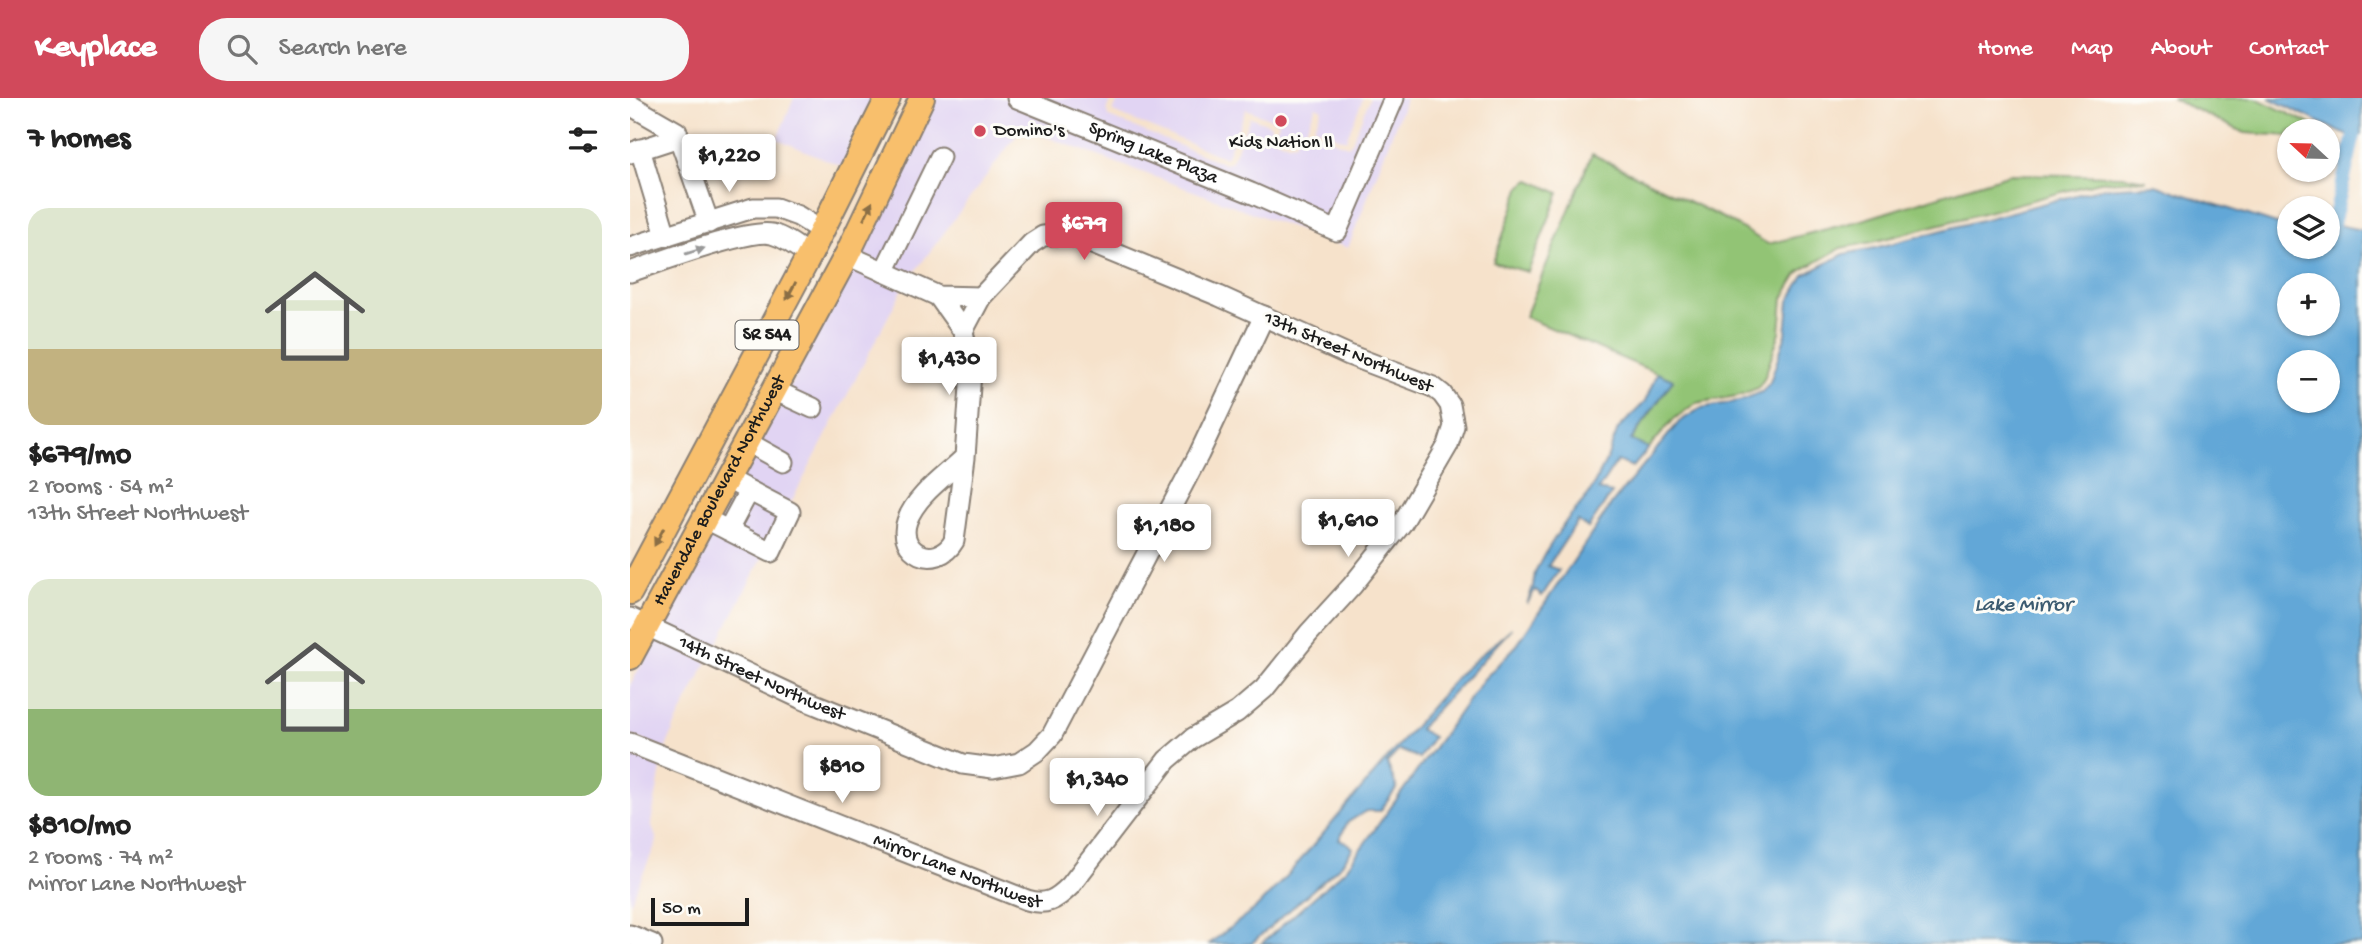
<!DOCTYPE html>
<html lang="en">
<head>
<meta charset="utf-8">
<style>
  body { margin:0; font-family:"Gochi Hand",sans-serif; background:#f6f6f6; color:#222; height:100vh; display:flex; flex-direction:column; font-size:26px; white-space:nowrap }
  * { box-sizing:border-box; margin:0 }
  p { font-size:23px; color:#767676 }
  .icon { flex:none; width:38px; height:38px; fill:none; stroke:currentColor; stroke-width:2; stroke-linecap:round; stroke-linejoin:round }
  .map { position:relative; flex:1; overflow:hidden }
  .panel { display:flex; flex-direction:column; background:#fff; width:630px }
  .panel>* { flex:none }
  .needle { width:46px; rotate:292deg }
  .fabs { position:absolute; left:1647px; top:21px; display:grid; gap:14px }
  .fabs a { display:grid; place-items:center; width:63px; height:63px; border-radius:50%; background:#fff; box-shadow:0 2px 5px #0004; font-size:35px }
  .scale { position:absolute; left:21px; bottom:18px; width:98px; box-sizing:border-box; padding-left:7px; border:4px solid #1c1c1c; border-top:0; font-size:19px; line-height:24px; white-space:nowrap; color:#1c1c1c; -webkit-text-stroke:5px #fdfcf7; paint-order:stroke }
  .price { position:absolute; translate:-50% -60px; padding:0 16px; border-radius:7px; background:#fff; color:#222; font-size:23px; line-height:46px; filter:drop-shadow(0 2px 4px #0008) }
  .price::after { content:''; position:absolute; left:50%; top:42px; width:21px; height:16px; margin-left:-10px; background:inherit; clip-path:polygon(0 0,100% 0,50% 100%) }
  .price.current { background:#d1495b; color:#fff }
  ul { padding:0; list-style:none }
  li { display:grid; align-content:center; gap:14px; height:371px; padding:0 28px }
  li span { display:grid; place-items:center; height:217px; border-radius:21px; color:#555 }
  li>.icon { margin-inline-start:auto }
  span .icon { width:126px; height:126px; fill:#fffc; stroke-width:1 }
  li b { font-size:30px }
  h2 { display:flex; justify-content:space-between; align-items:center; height:84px; padding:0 28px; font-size:30px }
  header { display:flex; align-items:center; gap:42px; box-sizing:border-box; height:98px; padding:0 35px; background:#d1495b; color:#fff }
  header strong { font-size:33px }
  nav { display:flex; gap:38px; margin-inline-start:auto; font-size:24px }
  .search { width:490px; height:63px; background:#f6f6f6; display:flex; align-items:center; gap:18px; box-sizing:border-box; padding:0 24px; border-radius:28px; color:#767676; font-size:26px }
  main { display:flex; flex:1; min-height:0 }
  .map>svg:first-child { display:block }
  .built { fill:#e1d4f3 }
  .green { fill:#92c474; stroke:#577048; stroke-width:2 }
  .water { fill:#62a7d7; stroke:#3f627a; stroke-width:2; fill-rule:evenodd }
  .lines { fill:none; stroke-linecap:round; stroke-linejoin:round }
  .canal { stroke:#62a7d7; stroke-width:14 }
  .minor-casing { stroke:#897f74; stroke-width:23 }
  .major-casing { stroke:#897f74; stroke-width:28 }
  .minor { stroke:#fff; stroke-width:19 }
  .major { stroke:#f8bf6c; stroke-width:24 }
  .oneway { fill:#8a6e44 }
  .oneway2 { fill:#999 }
  .poi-dot { fill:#d1495b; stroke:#fdfcf7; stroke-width:2.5 }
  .labels { text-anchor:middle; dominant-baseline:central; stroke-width:6; stroke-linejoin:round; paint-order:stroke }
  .shield { fill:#fdfcf7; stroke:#605f5e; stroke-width:2 }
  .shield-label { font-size:18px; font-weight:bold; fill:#1c1c1c }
  .poi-label { font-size:19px; fill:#1c1c1c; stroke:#fdfcf7; text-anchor:start }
  .street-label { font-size:19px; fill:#1c1c1c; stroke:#fdfcf7 }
  .water-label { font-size:21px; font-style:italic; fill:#3c5b70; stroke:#fdfcf7 }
</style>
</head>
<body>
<header>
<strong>Keyplace</strong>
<div class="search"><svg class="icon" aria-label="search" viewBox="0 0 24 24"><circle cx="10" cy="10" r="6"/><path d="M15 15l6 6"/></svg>Search here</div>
<nav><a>Home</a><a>Map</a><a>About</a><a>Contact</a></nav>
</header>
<main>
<section class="panel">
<h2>7 homes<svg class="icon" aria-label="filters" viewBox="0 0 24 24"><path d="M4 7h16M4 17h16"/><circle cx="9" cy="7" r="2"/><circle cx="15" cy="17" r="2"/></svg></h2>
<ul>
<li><span style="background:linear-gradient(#dfe7d0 65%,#c2b280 0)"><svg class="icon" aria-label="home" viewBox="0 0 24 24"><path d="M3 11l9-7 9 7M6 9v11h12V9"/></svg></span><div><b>$679/mo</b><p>2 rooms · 54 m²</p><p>13th Street Northwest</p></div></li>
<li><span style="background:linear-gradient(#dfe7d0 60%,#8fb573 0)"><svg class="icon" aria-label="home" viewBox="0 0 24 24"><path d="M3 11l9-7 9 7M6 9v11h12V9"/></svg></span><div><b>$810/mo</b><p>2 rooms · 74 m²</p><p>Mirror Lane Northwest</p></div></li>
</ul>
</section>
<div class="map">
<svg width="1732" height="846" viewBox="0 0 1732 846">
  <rect width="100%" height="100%" fill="#fdfcf7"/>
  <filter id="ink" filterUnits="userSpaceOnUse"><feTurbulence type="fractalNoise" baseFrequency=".0143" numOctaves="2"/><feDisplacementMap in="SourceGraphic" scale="14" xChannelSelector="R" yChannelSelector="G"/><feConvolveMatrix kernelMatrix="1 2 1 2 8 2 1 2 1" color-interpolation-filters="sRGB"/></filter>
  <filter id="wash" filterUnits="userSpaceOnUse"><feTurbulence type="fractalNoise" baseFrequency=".00686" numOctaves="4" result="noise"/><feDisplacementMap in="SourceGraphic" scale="28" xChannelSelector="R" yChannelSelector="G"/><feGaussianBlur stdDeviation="1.57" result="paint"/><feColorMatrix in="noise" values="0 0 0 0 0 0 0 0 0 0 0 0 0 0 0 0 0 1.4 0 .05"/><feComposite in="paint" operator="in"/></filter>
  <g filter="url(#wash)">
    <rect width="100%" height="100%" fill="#f6e2cb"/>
    <g class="built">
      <path d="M164,0h81l-31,69 -67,-28z"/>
      <path d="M305,0h176l-4,12 2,7 116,47 7,-3 18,-44 21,8 -1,11 18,8 7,-1 4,-8 8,2 5,-5 36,14 4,-4 18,-44h36l-58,150 -326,-120 -111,149 -51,-23 35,-63z"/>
      <path d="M489,0h244l-17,42 -32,-13 8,-18 -6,-3 -11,25 -10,-4 -5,12 -15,-6 4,-11 -33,-13 -20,49 -113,-46z"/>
      <path d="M224,168l49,22 -189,362 -52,-23z"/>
      <path d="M26,541l51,23 -32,63 -10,25 -35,-15v-50z"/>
      <path d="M0,652l32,13 -11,60 6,18 -27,63z"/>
    </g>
    <g class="green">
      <path d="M1541,0h85l69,33h-36v5l-44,-3z"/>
      <path d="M962,56l139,68 37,22 94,-24 148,-46 113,2 23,4 -46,2 -227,60 -32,6 -42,24 -16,26 -3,34 -16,47 -6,9 -21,8 -41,7 -22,16 -25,29 -18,-7 42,-61 -148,-63z"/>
      <path d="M900,82l29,13 -31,79 -35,-10 28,-76z"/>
    </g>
    <g class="water">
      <path d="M1639,0h93v37l-14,1z"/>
      <path d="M1525,87l134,43v19h39v-24l34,7v714h-1101l85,-75 137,-189 34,-35 96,-143 66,-80 22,-14 38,-7 23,-9 8,-10 16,-48 3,-33 15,-26 40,-21 31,-6 227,-60zM1659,187h39v39h-39zM1659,264h39v39h-39z"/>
      <path d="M1027,275l16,7 -42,60 18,8 -16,19 -16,-6 -19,29 14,3 -24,35 -10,-7 -30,45 11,4 -17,26 -7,-6 -8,14 6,-18 2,-14 9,-17 19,-30 26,-31 18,-35 11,-30 27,-27z"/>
      <path d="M882,530l-93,101 14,8 -14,21 -20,-8 -12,13 10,25 -17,23h-14l-19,12 -8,17 9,3 5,5 -12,17 -90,79h-42l47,-36 31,-32 174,-204z"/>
    </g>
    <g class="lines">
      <path class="canal" d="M1703,126l21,-88"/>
    </g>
  </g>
  <g filter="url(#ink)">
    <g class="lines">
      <g class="minor-casing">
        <g id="minor">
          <path id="s1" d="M387,0l234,95 86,38 57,-133"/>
          <path d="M0,7l47,27 32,91"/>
          <path d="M10,51l26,87"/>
          <path d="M0,55l49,-16"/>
          <path d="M0,149l123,-39h23l22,8 24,15"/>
          <path d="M0,174c27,-9 119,-44 142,-38 14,4 26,13 37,22"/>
          <path d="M254,174l56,-115"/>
          <path d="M308,198l25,35"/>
          <path d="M144,292l39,18"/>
          <path d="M117,344l36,20"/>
          <path d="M335,359c-18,18 -49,38 -58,64 -11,31 29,51 47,20l11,-84 6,-85 -8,-41 18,-34"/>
          <path d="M76,421l65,33 19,-40 -63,-33"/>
          <path d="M98,432l21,-39"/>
          <path id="s2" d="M0,520l172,81 161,65 30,4 26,-5 18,-12 15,-16 147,-281 65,-138"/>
          <path id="s3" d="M0,645l397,157c19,6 29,0 43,-14l97,-126 26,-22 44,-26 27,-23 45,-56 43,-47 51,-64 45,-77 6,-19 -4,-21 -8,-11 -9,-7 -84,-32 -130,-59 -151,-62 -25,2 -11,7 -51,54 -43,-1 -91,-41"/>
          <path d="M0,837l22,9"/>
        </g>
      </g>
      <g class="major-casing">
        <g id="major">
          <path d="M0,494l179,-336 79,-158"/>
          <path id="s4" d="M0,559l217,-402 75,-157"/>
        </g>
      </g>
      <use href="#minor" class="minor"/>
      <use href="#major" class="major"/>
    </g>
    <defs><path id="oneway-solid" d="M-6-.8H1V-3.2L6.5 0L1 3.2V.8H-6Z" transform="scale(1.75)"/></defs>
    <g class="oneway">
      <use href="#oneway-solid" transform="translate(238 113) rotate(-64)"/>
      <use href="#oneway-solid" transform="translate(161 193) rotate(118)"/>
      <use href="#oneway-solid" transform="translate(29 439) rotate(118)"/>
    </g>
    <use class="oneway2" href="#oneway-solid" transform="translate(65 153) rotate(-17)"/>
  </g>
  <g class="poi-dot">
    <circle cx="651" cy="23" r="7"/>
    <circle cx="350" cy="33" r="7"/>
  </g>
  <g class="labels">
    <rect class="shield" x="105.5" y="222.5" width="63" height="29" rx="5"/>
    <g class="shield-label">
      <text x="137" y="237">SR 544</text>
    </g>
    <g class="poi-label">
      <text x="364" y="33">Domino's</text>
      <text x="651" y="45" text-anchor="middle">Kids Nation ll</text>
    </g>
    <g class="street-label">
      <text stroke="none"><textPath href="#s1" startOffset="147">Spring Lake Plaza</textPath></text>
      <text transform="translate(718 255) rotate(23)">13th Street Northwest</text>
      <text stroke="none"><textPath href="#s4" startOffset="189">Havendale Boulevard Northwest</textPath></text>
      <text stroke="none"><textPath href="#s2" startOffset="145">14th Street Northwest</textPath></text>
      <text stroke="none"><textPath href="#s3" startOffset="352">Mirror Lane Northwest</textPath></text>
    </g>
    <g class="water-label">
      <text x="1393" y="508">Lake Mirror</text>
    </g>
  </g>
</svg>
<div class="fabs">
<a><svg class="needle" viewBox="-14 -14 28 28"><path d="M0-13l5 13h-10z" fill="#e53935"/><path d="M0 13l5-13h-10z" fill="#767676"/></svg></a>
<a><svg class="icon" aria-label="layers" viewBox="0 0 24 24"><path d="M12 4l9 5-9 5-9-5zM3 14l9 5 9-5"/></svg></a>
<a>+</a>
<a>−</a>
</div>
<div class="scale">50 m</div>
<b class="price" style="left:99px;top:96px">$1,220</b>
<b class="price current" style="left:454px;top:164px">$679</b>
<b class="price" style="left:319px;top:299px">$1,430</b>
<b class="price" style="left:718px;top:461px">$1,610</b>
<b class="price" style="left:534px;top:466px">$1,180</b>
<b class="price" style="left:212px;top:707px">$810</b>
<b class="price" style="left:467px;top:720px">$1,340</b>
</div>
</main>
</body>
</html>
